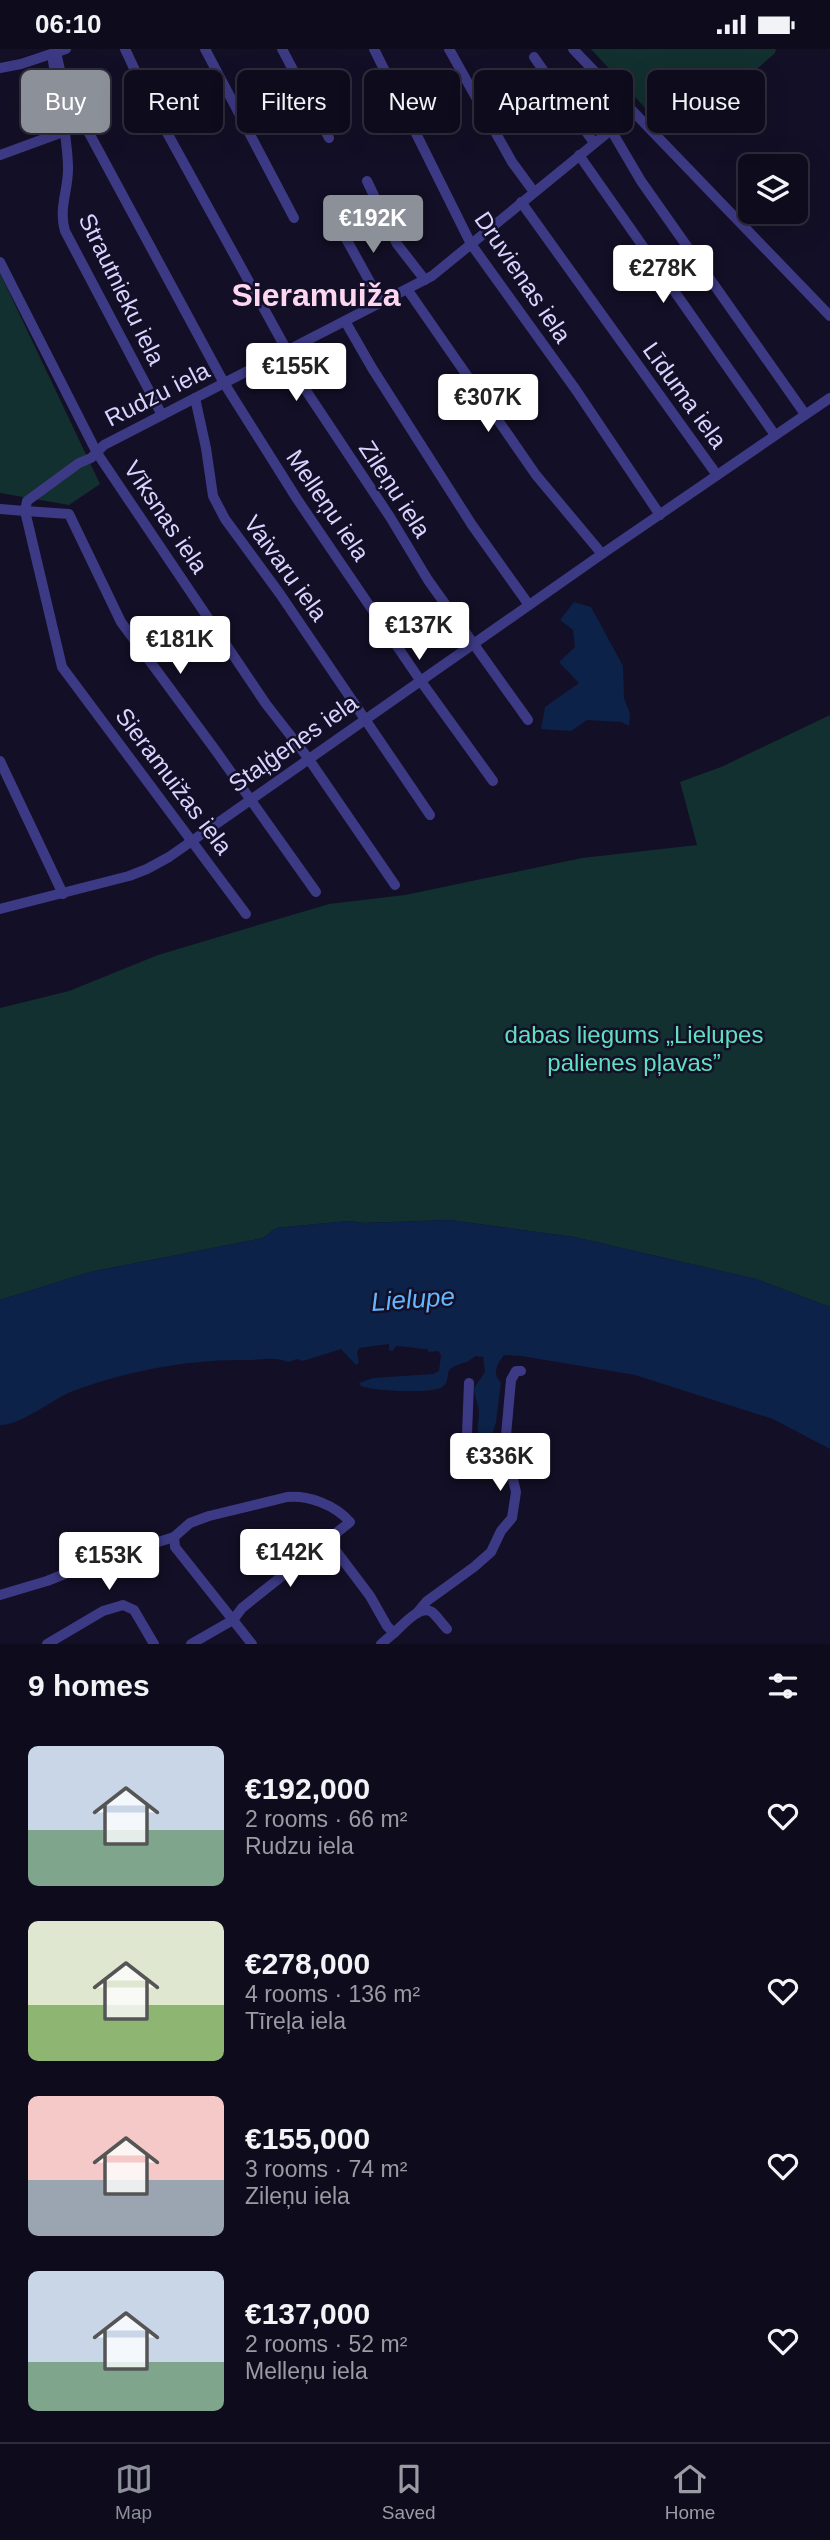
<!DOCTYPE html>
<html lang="en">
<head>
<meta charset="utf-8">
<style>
  body { margin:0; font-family:Arial,sans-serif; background:#171425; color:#f1f3f6; height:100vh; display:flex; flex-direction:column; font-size:26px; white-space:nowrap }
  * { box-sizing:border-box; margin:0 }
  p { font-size:23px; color:#9b9ba3 }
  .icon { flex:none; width:38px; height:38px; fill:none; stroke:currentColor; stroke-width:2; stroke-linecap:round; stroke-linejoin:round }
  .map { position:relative; height:1595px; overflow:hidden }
  .drawer { display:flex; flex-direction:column; background:#0e0b1c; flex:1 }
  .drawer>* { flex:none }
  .top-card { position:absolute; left:21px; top:21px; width:789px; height:63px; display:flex; gap:14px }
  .fabs { position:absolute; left:738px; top:105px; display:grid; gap:14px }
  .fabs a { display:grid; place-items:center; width:70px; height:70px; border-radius:10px; background:#0e0b1c; box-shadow:0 7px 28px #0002,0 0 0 2px #2e2b3b; font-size:35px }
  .price { position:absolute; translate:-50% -60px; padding:0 16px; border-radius:7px; background:#fff; color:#222; font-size:23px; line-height:46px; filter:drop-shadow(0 2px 4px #0008) }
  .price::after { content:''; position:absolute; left:50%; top:42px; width:21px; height:16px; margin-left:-10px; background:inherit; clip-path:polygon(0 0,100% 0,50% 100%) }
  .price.current { background:#8c9099; color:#fff }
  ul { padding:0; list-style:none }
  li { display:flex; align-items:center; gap:21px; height:175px; padding:0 28px }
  li span { display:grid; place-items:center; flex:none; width:196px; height:140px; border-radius:10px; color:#555 }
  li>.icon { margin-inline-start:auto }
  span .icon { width:84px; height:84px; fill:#fffc; stroke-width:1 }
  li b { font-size:30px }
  h2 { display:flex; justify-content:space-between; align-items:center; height:84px; padding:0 28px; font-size:30px }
  .tag { padding:0 24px; border-radius:10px; background:#0e0b1c; box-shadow:0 7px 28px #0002,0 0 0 2px #2e2b3b; font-size:24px; line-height:63px }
  .tag.current { background:#8c9099; color:#fff }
  .status { display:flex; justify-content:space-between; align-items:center; height:49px; padding:0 35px; background:#0e0b1c; direction:ltr }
  .status svg { height:19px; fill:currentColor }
  .dock { display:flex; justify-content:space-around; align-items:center; height:98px; border-top:2px solid #2e2b3b; background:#0e0b1c; font-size:19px; color:#9b9ba3 }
  .dock a { display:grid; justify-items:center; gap:4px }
  .dock .current { color:#8c9099 }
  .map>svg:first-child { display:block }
  .green { fill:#12302f }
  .water { fill:#0c2248 }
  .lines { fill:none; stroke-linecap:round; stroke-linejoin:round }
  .minor { stroke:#3d3a85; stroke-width:10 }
  .labels { text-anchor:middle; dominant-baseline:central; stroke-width:5; stroke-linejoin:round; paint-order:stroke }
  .street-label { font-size:24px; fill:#d9d4ff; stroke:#130f26 }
  .park-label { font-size:24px; fill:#5fe0c0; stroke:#130f26 }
  .water-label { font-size:26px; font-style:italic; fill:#62b6ff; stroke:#130f26 }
  .district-label { font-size:32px; font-weight:bold; fill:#ffd6f0; stroke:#130f26 }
</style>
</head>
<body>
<div class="status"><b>06:10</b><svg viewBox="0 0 49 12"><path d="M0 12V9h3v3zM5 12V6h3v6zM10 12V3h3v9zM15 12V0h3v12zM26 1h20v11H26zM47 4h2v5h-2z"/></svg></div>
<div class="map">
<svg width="830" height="1595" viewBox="0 0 830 1595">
  <rect width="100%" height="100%" fill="#130f26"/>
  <g class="green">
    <path d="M591,0h185l-1,4 -37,33 -26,5 -56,29z"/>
    <path d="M0,224l100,211 -31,21 -69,-12z"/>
    <path d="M830,666v592l-74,-28 -182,-42 -125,-17 -85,3 -16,-2 -72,7 -13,10 -173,34 -90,28v-292l69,-17 89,-36 171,-51 76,-9 177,-37 115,-13 -17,-63 41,-15z"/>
  </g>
  <g class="water">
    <path d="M574,553l17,5 32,59 1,32 6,16 -1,12 -8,-4 -34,-2 -16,11 -30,-2 4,-22 34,-24 -20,-21 16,-15 -2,-17 -13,-10z"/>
    <path d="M449,1171l125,17 182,42 74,28v142l-57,-30 -138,-44 -114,-19 -17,-1c-6,8 -13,19 -3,27l-5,40 -4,13 -13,1c-3,-9 0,-15 0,-24 0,-7 -5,-15 -5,-24l11,-16 -2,-15 -8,-1c-8,9 -20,6 -27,16 0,6 -1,12 -6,15 -9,7 -70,4 -81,-1l-2,-3 14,-5 60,-4 6,-3 2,-16 -3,-4 -9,1 -2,-3c-10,0 -23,-3 -31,-3l-3,5 -4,-1v-6l-30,4 -2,4 2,11 -3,2 -15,-16 -38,12 -6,-2 -8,3c-17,-6 -25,-2 -42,-2 -58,-1 -120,11 -174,31 -22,9 -51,34 -73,34v-125l90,-28 173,-34 13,-10 72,-7 16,2z"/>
  </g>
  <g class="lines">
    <g class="minor">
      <path d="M125,0l24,51 136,247 16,36 89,134 38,63 100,140"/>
      <path d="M205,0l89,169"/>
      <path d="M282,0l47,89"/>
      <path d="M374,0l97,195 105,146 84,125"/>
      <path d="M449,0l63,113 22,30"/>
      <path d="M573,0l257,267"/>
      <path d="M56,3l4,18 22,50 142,263 73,116 123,181 73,101"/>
      <path d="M534,8l60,86"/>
      <path d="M53,12c5,34 14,70 15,105 1,23 -10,42 -3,65l97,184"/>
      <path d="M0,19l21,-4 45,-15"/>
      <path d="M611,81l30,51 164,233"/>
      <path d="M0,106l63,-23"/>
      <path d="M579,106l196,280"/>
      <path d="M367,132l30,63 28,36"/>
      <path d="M521,153l196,273"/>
      <path d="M339,177l37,67 7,8"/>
      <path d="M0,213l97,191 169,251 42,54 87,127"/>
      <path d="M407,240l129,186 66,79"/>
      <path d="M345,272l27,47 100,157 57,80"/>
      <path d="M195,349l11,50 7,48 12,23 55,75 150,221"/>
      <path d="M0,460l25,2 2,-10 52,-38 12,-5 13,-13 328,-169 179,-146 20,-21"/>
      <path d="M0,712l63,133"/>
      <path d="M0,860l129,-33 18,-7 22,-12 433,-303 228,-156"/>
      <path d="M246,865l-184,-247 -37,-156 44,3 52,108 95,129 100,141"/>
      <path d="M469,1334l-2,51 2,4 22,7 14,1"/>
      <path d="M174,1488l1,10 77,97"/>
      <path d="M327,1490l43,57 17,30 7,7 -13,11"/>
      <path d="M0,1546l47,-14 48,-19 79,-25 16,-14 19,-7 78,-19c22,-2 48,8 63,25l-108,86 -9,12 -42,24"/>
      <path d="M417,1564l10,-12 47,-34 17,-15 10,-21 11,-13 4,-26 -11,-46 6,-66 5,-9h5"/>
      <path d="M394,1584c8,-7 26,-29 38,-21 5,4 10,12 15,17"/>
      <path d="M47,1595l56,-33 20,-6 11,5 20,34"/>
    </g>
  </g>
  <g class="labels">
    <g class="street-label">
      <text transform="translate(523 228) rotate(56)">Druvienas iela</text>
      <text transform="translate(122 240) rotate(64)">Strautnieku iela</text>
      <text transform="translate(157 345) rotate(-27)">Rudzu iela</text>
      <text transform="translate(685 346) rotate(54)">Līduma iela</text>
      <text transform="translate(395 440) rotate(57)">Zileņu iela</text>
      <text transform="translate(328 456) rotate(56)">Melleņu iela</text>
      <text transform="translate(166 468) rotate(56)">Vīksnas iela</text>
      <text transform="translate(286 519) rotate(54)">Vaivaru iela</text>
      <text transform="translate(293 694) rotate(-35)">Staļģenes iela</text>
      <text transform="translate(174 732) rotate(53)">Sieramuižas iela</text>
    </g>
    <g class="park-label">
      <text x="634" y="985">dabas liegums „Lielupes<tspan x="634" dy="28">palienes pļavas”</tspan></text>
    </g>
    <g class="water-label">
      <text transform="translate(413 1250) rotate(-4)">Lielupe</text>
    </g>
    <g class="district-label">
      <text x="316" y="246">Sieramuiža</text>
    </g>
  </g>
</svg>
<div class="fabs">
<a><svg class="icon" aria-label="layers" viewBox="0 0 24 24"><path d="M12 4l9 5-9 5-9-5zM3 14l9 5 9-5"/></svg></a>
</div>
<b class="price current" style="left:373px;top:206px">€192K</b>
<b class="price" style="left:663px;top:256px">€278K</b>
<b class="price" style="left:296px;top:354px">€155K</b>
<b class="price" style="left:488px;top:385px">€307K</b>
<b class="price" style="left:419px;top:613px">€137K</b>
<b class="price" style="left:180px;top:627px">€181K</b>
<b class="price" style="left:500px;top:1444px">€336K</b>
<b class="price" style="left:290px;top:1540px">€142K</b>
<b class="price" style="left:109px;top:1543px">€153K</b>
<div class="top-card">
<a class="tag current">Buy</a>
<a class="tag">Rent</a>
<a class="tag">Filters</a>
<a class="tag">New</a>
<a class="tag">Apartment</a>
<a class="tag">House</a>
</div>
</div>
<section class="drawer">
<h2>9 homes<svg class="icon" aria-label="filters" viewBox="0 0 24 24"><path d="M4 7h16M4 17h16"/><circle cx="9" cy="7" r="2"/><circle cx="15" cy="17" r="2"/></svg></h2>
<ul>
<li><span style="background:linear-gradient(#c9d6e8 60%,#7fa58c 0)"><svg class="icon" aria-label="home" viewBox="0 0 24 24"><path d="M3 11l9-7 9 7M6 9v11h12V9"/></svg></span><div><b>€192,000</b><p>2 rooms · 66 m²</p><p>Rudzu iela</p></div><svg class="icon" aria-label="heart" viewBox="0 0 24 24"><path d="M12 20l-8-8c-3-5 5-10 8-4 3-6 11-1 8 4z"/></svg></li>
<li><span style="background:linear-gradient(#dfe7d0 60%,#8fb573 0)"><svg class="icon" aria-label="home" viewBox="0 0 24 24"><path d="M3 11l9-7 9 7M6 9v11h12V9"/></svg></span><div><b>€278,000</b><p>4 rooms · 136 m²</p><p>Tīreļa iela</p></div><svg class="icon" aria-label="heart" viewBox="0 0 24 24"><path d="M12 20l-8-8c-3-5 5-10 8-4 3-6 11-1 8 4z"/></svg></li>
<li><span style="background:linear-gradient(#f6c9c9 60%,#9aa5b1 0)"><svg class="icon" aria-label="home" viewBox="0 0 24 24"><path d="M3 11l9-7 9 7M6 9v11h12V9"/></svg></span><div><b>€155,000</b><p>3 rooms · 74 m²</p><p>Zileņu iela</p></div><svg class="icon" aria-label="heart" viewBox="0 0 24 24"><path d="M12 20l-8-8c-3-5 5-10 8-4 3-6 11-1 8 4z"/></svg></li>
<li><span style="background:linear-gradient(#c9d6e8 65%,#7fa58c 0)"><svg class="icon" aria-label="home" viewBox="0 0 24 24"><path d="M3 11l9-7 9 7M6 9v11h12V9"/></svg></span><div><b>€137,000</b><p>2 rooms · 52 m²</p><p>Melleņu iela</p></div><svg class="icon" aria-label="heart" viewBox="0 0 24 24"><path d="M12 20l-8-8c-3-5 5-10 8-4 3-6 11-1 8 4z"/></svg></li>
</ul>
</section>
<nav class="dock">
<a class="current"><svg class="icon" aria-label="map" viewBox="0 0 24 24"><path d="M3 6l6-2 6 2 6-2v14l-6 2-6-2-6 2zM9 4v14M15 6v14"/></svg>Map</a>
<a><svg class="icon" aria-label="saved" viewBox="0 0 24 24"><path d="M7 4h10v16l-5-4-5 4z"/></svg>Saved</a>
<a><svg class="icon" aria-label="home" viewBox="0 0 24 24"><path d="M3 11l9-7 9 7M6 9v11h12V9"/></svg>Home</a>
</nav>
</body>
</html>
